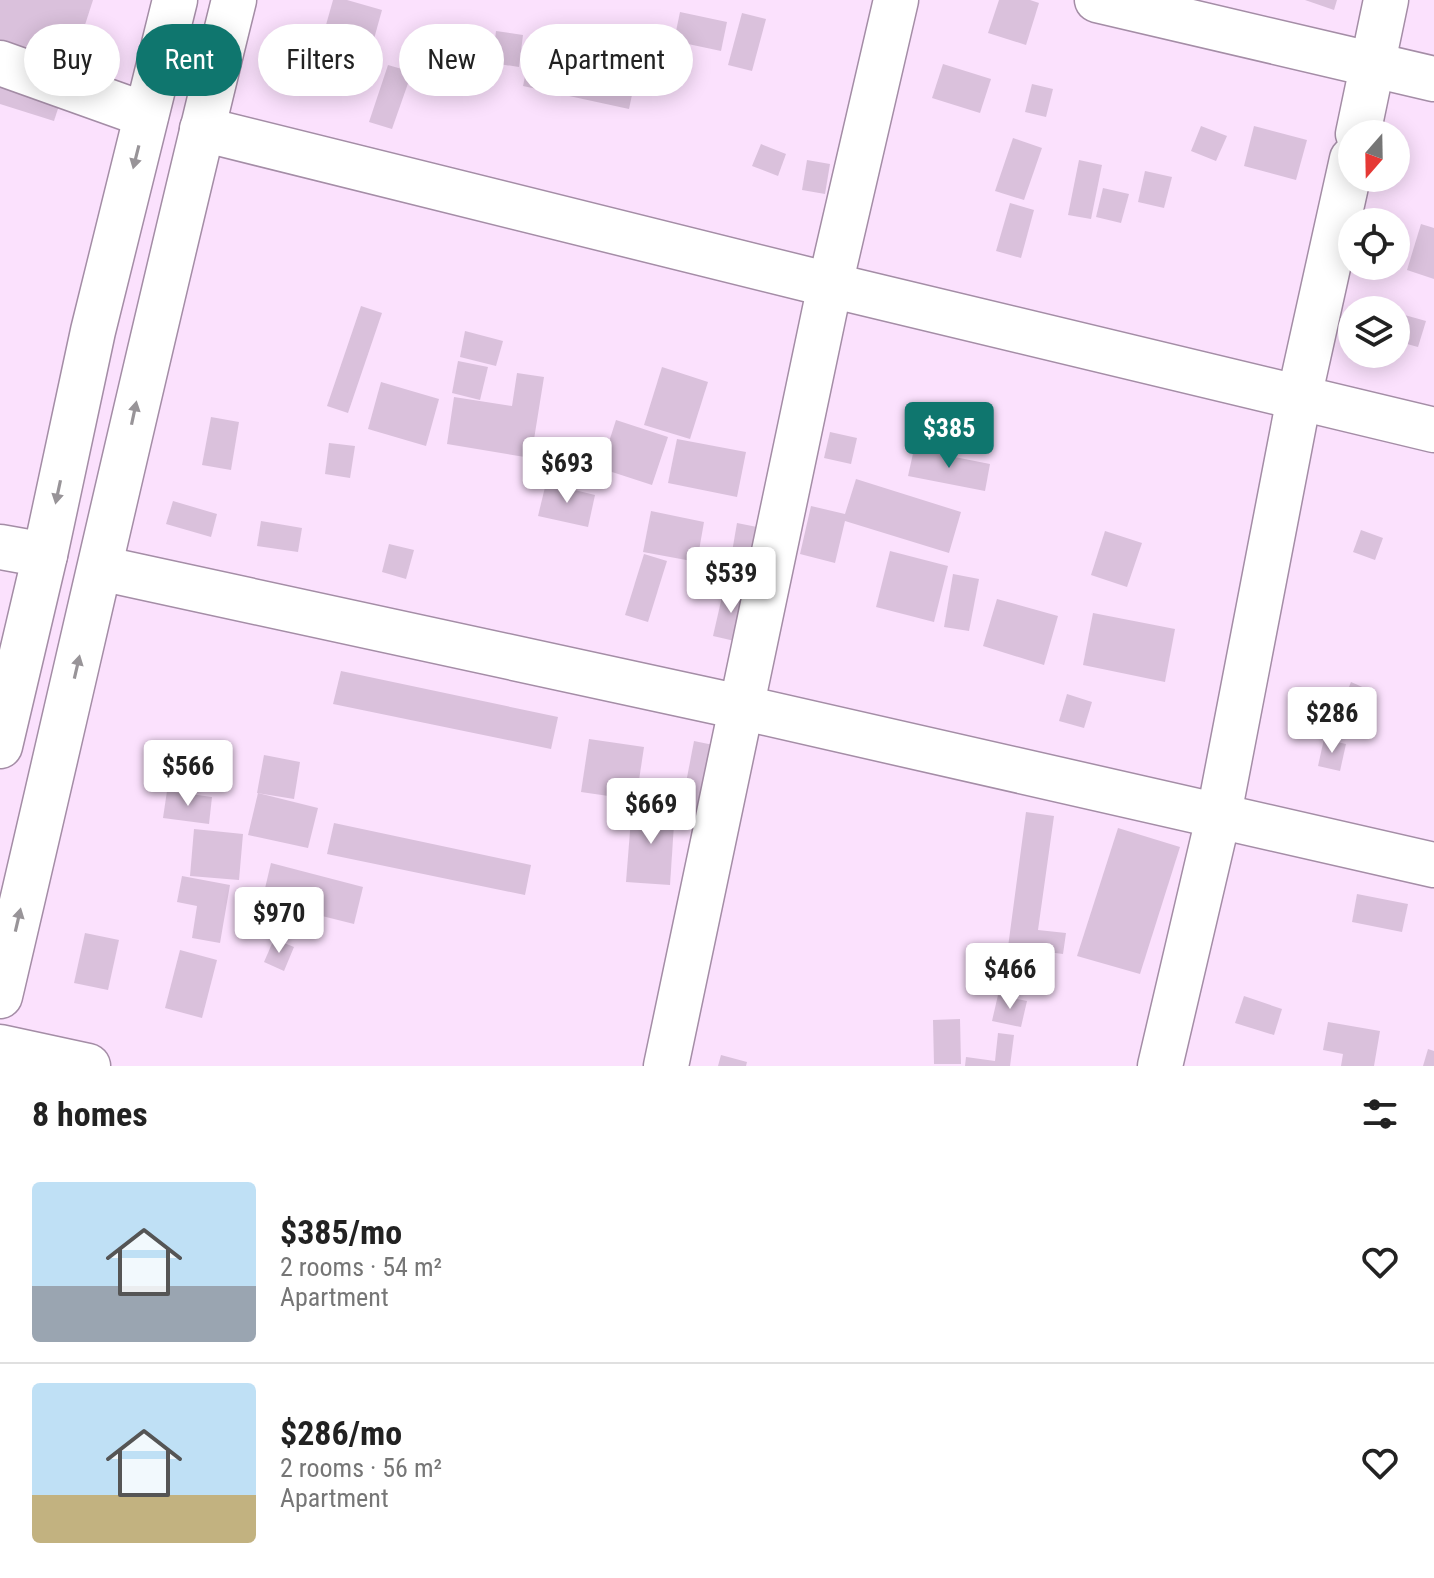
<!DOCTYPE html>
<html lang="en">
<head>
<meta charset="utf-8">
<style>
  body { margin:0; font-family:"Roboto Condensed",sans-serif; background:#f2f2f2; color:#222; height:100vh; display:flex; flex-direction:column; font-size:30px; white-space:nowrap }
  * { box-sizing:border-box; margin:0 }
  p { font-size:26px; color:#767676 }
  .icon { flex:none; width:44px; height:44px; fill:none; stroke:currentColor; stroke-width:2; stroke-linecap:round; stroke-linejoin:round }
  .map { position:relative; height:1066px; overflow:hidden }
  .sheet { display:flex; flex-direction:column; background:#fff; flex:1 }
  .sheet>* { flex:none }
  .top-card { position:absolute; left:24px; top:24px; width:800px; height:72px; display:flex; gap:16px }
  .needle { width:52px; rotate:200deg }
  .tools { position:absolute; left:1338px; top:120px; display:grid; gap:16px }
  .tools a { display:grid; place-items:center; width:72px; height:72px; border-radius:50%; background:#fff; box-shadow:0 4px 20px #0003; font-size:40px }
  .price { position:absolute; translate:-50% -68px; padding:0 18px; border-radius:8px; background:#fff; color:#222; font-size:26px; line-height:52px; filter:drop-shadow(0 2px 4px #0008) }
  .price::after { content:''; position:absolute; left:50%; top:48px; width:24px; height:18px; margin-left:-12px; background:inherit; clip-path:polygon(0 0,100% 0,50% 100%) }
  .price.active { background:#0f766e; color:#fff }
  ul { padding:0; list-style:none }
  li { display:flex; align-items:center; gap:24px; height:200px; padding:0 32px }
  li+li { border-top:2px solid #e0e0e0 }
  li span { display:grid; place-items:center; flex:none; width:224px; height:160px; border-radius:8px; color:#555 }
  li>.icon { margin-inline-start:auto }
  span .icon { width:96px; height:96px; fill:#fffc; stroke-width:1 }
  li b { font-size:34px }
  h2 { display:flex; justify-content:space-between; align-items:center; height:96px; padding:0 32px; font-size:34px }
  .chip { padding:0 28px; border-radius:36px; background:#fff; box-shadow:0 4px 20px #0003; font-size:28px; line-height:72px }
  .chip.active { background:#0f766e; color:#fff }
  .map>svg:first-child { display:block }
  .building { fill:#dac1dc }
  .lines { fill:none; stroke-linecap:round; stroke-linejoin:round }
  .minor-casing { stroke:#a48da6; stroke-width:47 }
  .minor { stroke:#fff; stroke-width:44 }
  .oneway { fill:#989498 }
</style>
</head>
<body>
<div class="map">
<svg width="1434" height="1066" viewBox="0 0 1434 1066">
  <rect width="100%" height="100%" fill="#fbe1fd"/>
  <g class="building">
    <path d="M0,0h93l-39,121 -54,-17z"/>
    <path d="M333,0h14l35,10 -15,54 -48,-14z"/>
    <path d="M999,0h31l9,3 -13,42 -38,-12z"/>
    <path d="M1305,0h32l-3,10z"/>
    <path d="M680,12l47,10 -6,29 -47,-10z"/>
    <path d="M742,13l24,6 -14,52 -24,-6z"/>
    <path d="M496,31l27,4 -4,32 -27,-4z"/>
    <path d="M533,38l106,24 -10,47 -106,-23z"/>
    <path d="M943,64l48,15 -11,34 -48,-15z"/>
    <path d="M388,65l24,7 -20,57 -23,-7z"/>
    <path d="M1032,84l21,5 -7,28 -21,-5z"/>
    <path d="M1201,126l26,10 -11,25 -25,-10z"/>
    <path d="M1254,126l53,14 -11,40 -52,-14z"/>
    <path d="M1013,138l29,10 -18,52 -29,-9z"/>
    <path d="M761,144l25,10 -8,22 -26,-10z"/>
    <path d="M807,160l23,4 -5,30 -23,-4z"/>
    <path d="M1079,160l23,5 -11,54 -23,-4z"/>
    <path d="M1145,171l27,6 -8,31 -26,-6z"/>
    <path d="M1103,188l26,6 -8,29 -25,-6z"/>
    <path d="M1010,203l24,7 -13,48 -25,-7z"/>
    <path d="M1421,224l13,4v51l-27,-9z"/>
    <path d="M361,306l21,7 -34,100 -21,-7z"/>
    <path d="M1401,314l25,7 -8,26 -22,-6v-12z"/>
    <path d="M465,331l38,10 -7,25 -36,-9z"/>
    <path d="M458,361l30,6 -8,33 -28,-7z"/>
    <path d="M662,367l46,15 -18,57 -46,-14z"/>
    <path d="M517,373l27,4 -13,81 -84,-14 7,-47 58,9z"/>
    <path d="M381,382l58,17 -13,47 -58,-17z"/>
    <path d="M211,417l28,5 -8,48 -29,-5z"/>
    <path d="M616,420l52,17 -16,48 -80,-26 7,-21 28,10z"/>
    <path d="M830,432l27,6 -6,26 -27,-6z"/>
    <path d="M677,439l69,13 -9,45 -69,-14z"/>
    <path d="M329,443l26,3 -5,32 -25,-4z"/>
    <path d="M914,449l76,15 -5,27 -77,-15z"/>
    <path d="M856,479l105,33 -12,41 -104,-32 -10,42 -35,-9 11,-48 34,8z"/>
    <path d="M546,483l49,12 -7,32 -50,-11z"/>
    <path d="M173,501l44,13 -6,23 -45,-13z"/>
    <path d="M651,511l53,11 -7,40 -54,-10z"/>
    <path d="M261,521l41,7 -4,24 -41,-6z"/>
    <path d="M737,523l25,5 -5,29 -25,-5z"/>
    <path d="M1361,530l22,8 -8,22 -22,-8z"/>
    <path d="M1105,531l37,12 -15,44 -36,-12z"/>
    <path d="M389,544l25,6 -8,29 -24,-7z"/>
    <path d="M890,551l58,15 -14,56 -58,-15z"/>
    <path d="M644,554l23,7 -19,61 -23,-7z"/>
    <path d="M953,574l26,5 -10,52 -25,-4z"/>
    <path d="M724,588l26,7 -11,47 -26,-6z"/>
    <path d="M997,599l61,17 -14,49 -61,-19z"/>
    <path d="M1093,613l82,16 -10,53 -82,-17z"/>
    <path d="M341,671l217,46 -7,32 -218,-45z"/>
    <path d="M1351,682l25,11 -11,27 -25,-11z"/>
    <path d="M1067,694l25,8 -8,26 -25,-7z"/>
    <path d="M589,739l55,8 -8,53 -55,-8z"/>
    <path d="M1324,739l22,5 -6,27 -22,-5z"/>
    <path d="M694,741l29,6 -13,68 -29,-6z"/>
    <path d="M264,755l36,7 -6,37 -37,-6z"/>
    <path d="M167,791l45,6 -3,27 -46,-6z"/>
    <path d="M258,793l60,15 -10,40 -60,-13z"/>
    <path d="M632,806l43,3 -5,76 -44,-3z"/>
    <path d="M1026,812l28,4 -16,114 28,3 -3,21 -55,-7z"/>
    <path d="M334,823l197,42 -6,30 -198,-41z"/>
    <path d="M1118,828l62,19 -40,127 -63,-18z"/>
    <path d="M194,829l49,5 -4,46 -49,-4z"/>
    <path d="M271,863l92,24 -9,37 -92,-23z"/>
    <path d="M182,876l48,9 -10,58 -28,-5 5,-32 -20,-4z"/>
    <path d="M1357,894l51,10 -6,28 -50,-10z"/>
    <path d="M85,933l34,7 -11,50 -34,-7z"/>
    <path d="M274,939l20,8 -10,24 -20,-9z"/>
    <path d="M180,950l37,10 -15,58 -37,-10z"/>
    <path d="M998,995l29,6 -6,26 -29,-6z"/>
    <path d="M1244,996l38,13 -8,26 -39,-12z"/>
    <path d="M960,1019l1,45h-27l-1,-44z"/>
    <path d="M1328,1022l52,9 -6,35h-33l2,-12 -20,-4z"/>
    <path d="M998,1033l16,2 -4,31h-45l1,-9 29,4z"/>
    <path d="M1428,1049l6,2v15h-11z"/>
    <path d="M721,1055l26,7 -1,4h-28z"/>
  </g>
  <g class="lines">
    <g class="minor-casing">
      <g id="minor">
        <path d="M1097,0l337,79"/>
        <path d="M0,63l146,52"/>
        <path d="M202,129l628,156 604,145"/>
        <path d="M1358,134l28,-134"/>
        <path d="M0,547l45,8"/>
        <path d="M100,568l640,139 694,158"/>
        <path d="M0,746l45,-191 48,-224 82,-331"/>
        <path d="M0,996c78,-332 152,-665 234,-996"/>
        <path d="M0,1047l88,19"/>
        <path d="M666,1066l164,-781 66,-285"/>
        <path d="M1160,1066l59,-252 80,-416 53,-239"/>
      </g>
    </g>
    <use href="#minor" class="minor"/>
  </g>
  <defs><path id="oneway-solid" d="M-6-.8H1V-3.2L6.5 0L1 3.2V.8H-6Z" transform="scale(2)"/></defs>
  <g class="oneway">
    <use href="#oneway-solid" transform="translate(136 157) rotate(104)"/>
    <use href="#oneway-solid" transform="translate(134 413) rotate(-78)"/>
    <use href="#oneway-solid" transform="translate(58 492) rotate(102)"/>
    <use href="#oneway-solid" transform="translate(77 667) rotate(-77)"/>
    <use href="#oneway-solid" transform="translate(18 920) rotate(-77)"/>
  </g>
</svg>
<div class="tools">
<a><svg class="needle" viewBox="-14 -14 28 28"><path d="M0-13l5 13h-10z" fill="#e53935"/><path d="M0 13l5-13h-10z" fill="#767676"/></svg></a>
<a><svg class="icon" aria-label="locate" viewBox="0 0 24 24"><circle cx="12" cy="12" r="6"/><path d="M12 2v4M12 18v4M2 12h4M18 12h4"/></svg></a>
<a><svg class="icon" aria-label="layers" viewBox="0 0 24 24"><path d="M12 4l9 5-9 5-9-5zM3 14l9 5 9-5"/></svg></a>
</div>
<b class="price active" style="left:949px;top:470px">$385</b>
<b class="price" style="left:567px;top:505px">$693</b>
<b class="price" style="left:731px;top:615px">$539</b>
<b class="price" style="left:1332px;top:755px">$286</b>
<b class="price" style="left:188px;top:808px">$566</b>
<b class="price" style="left:651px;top:846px">$669</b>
<b class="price" style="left:279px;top:955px">$970</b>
<b class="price" style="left:1010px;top:1011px">$466</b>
<div class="top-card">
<a class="chip">Buy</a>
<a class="chip active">Rent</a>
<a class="chip">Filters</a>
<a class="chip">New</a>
<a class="chip">Apartment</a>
</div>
</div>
<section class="sheet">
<h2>8 homes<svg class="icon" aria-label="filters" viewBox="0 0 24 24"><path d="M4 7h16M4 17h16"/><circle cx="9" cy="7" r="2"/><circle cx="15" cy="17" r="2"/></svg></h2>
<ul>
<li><span style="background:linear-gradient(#bfe0f5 65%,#9aa5b1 0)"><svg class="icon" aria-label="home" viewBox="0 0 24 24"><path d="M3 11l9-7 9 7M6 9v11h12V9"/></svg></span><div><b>$385/mo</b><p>2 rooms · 54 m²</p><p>Apartment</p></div><svg class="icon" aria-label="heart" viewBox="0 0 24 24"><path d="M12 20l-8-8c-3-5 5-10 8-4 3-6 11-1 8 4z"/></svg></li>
<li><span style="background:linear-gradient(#bfe0f5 70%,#c2b280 0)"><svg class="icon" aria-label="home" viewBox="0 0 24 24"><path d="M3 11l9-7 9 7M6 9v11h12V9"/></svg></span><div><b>$286/mo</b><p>2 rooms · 56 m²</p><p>Apartment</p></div><svg class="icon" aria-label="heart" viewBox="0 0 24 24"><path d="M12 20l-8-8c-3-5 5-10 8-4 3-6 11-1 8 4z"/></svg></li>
</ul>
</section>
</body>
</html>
